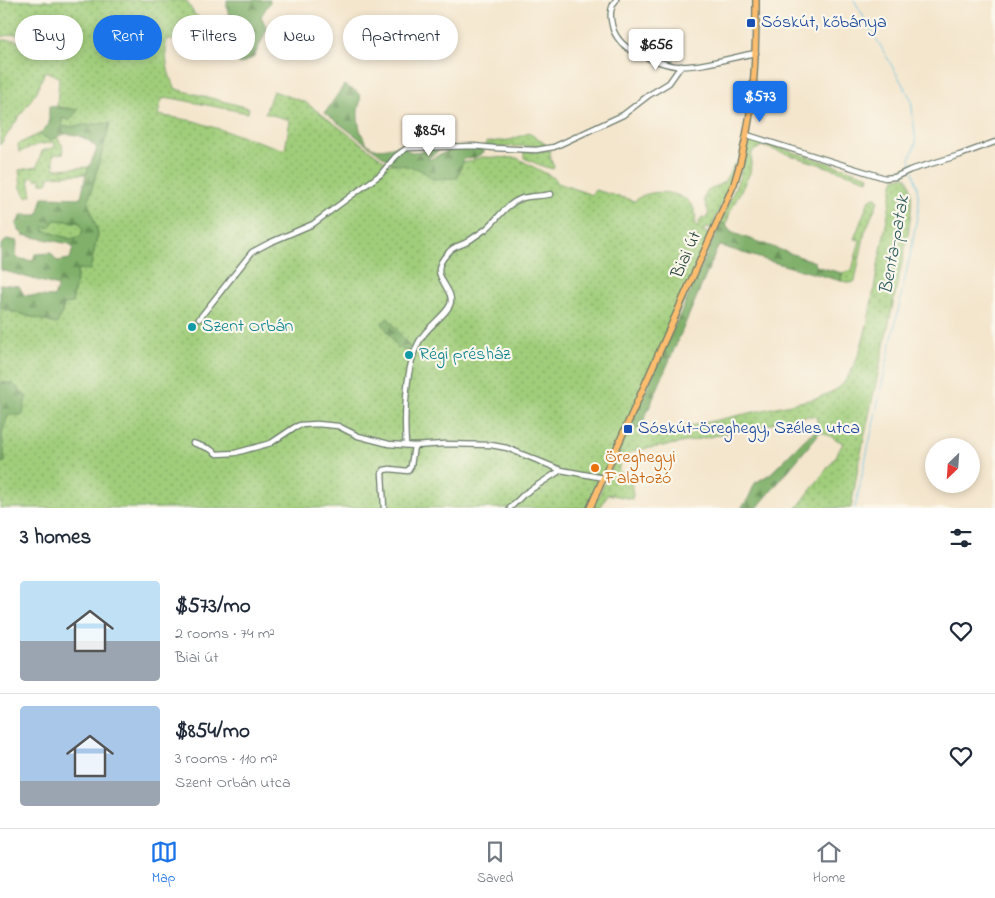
<!DOCTYPE html>
<html lang="en">
<head>
<meta charset="utf-8">
<style>
  body { margin:0; font-family:"Indie Flower",sans-serif; background:#f6f6f7; color:#1f2937; height:100vh; display:flex; flex-direction:column; font-size:19px; white-space:nowrap }
  * { box-sizing:border-box; margin:0 }
  p { font-size:16px; color:#747a83 }
  .icon { flex:none; width:28px; height:28px; fill:none; stroke:currentColor; stroke-width:2; stroke-linecap:round; stroke-linejoin:round }
  .map { position:relative; height:508px; overflow:hidden }
  .sheet { display:flex; flex-direction:column; background:#fff; flex:1 }
  .sheet>* { flex:none }
  .top-card { position:absolute; left:15px; top:15px; width:500px; height:45px; display:flex; gap:10px }
  .needle { width:32px; rotate:205deg }
  .tools { position:absolute; left:925px; top:438px; display:grid; gap:10px }
  .tools a { display:grid; place-items:center; width:55px; height:55px; border-radius:50%; background:#fff; box-shadow:0 2px 8px #0003; font-size:25px }
  .price { position:absolute; translate:-50% -42px; padding:0 11px; border-radius:5px; background:#fff; color:#222; font-size:16px; line-height:32px; filter:drop-shadow(0 1px 2px #0008) }
  .price::after { content:''; position:absolute; left:50%; top:30px; width:15px; height:11px; margin-left:-8px; background:inherit; clip-path:polygon(0 0,100% 0,50% 100%) }
  .price.selected { background:#1a73e8; color:#fff }
  ul { padding:0; list-style:none }
  li { display:flex; align-items:center; gap:15px; height:125px; padding:0 20px }
  li+li { border-top:1px solid #e0e1e3 }
  li span { display:grid; place-items:center; flex:none; width:140px; height:100px; border-radius:5px; color:#555 }
  li>.icon { margin-inline-start:auto }
  span .icon { width:60px; height:60px; fill:#fffc; stroke-width:1 }
  li b { font-size:21px }
  h2 { display:flex; justify-content:space-between; align-items:center; height:60px; padding:0 20px; font-size:21px }
  .pill { padding:0 18px; border-radius:22px; background:#fff; box-shadow:0 2px 8px #0003; font-size:18px; line-height:45px }
  .pill.selected { background:#1a73e8; color:#fff }
  .dock { display:flex; justify-content:space-around; align-items:center; height:70px; border-top:1px solid #e0e1e3; background:#fff; font-size:14px; color:#747a83 }
  .dock a { display:grid; justify-items:center; gap:2px }
  .dock .selected { color:#1a73e8 }
  .map>svg:first-child { display:block }
  .green { fill:url(#green-dots); stroke:#608557 }
  .forest { fill:url(#forest-firs); stroke:#50764f; fill-rule:evenodd }
  .lines { fill:none; stroke-linecap:round; stroke-linejoin:round }
  .stream { stroke:#65c0e3; stroke-width:1 }
  .minor-casing { stroke:#6a786a; stroke-width:7 }
  .major-casing { stroke:#6a786a; stroke-width:8 }
  .minor { stroke:#fff; stroke-width:4.5 }
  .major { stroke:#fcbd6e; stroke-width:5.5 }
  .transit-dot { fill:#1a4fb4; stroke:#fbf7ec; stroke-width:2 }
  .culture-dot { fill:#0f9aa8; stroke:#fbf7ec; stroke-width:2 }
  .food-dot { fill:#e8710a; stroke:#fbf7ec; stroke-width:2 }
  .labels { text-anchor:middle; dominant-baseline:central; stroke-width:4.5; stroke-linejoin:round; paint-order:stroke }
  .transit-label { font-size:18px; fill:#164399; stroke:#fbf7ec; text-anchor:start }
  .street-label { font-size:18px; fill:#1f3d34; stroke:#fbf7ec }
  .culture-label { font-size:18px; fill:#0d838f; stroke:#fbf7ec; text-anchor:start }
  .food-label { font-size:18px; fill:#c56008; stroke:#fbf7ec; text-anchor:start }
  .water-label { font-size:19px; font-style:italic; fill:#305e60; stroke:#fbf7ec }
</style>
</head>
<body>
<div class="map">
<svg width="995" height="508" viewBox="0 0 995 508">
  <defs>
    <pattern id="green-dots" width="8" height="8" patternUnits="userSpaceOnUse" patternTransform="scale(1.25)"><rect width="8" height="8" fill="#a0cd7a"/><path d="M2 2h.1M6 6h.1" fill="none" stroke="#82a865" stroke-width="1.8" stroke-linecap="round"/></pattern>
    <pattern id="forest-firs" width="22" height="20" patternUnits="userSpaceOnUse" patternTransform="scale(1.25)"><rect width="22" height="20" fill="#80b06a"/><path d="M5 1l3.5 6h-7zM16 11l3.5 6h-7z" fill="#689058"/></pattern>
  </defs>
  <rect width="100%" height="100%" fill="#fbf7ec"/>
  <filter id="ink" filterUnits="userSpaceOnUse"><feTurbulence type="fractalNoise" baseFrequency=".02" numOctaves="2"/><feDisplacementMap in="SourceGraphic" scale="10" xChannelSelector="R" yChannelSelector="G"/><feConvolveMatrix kernelMatrix="1 2 1 2 8 2 1 2 1" color-interpolation-filters="sRGB"/></filter>
  <filter id="wash" filterUnits="userSpaceOnUse"><feTurbulence type="fractalNoise" baseFrequency=".0096" numOctaves="4" result="noise"/><feDisplacementMap in="SourceGraphic" scale="20" xChannelSelector="R" yChannelSelector="G"/><feGaussianBlur stdDeviation="1.12" result="paint"/><feColorMatrix in="noise" values="0 0 0 0 0 0 0 0 0 0 0 0 0 0 0 0 0 1.4 0 .05"/><feComposite in="paint" operator="in"/></filter>
  <g filter="url(#wash)">
    <rect width="100%" height="100%" fill="#f4e6cd"/>
    <g class="green">
      <path d="M0,0c9,0 49,2 54,0h132l9,15 17,9 16,16 -4,6 -8,-4c-4,-15 -22,-18 -35,-23l-6,21h-9c0,19 0,33 10,49l73,19 -1,5 -77,-15 -9,1 -4,16 36,6 91,29 5,-30 -25,-7 8,-22 32,11 84,62 79,-2 13,-5 36,1 39,21 -1,3 37,13 3,-5 40,11c13,-15 57,-10 60,12 1,3 0,8 0,12l3,2 1,-5 3,-5 4,1 3,-5 -5,-13 2,-8 18,-10 10,-18h2l-5,17 -19,46 -10,3 10,6 -122,272h-590v-46l5,-1 -3,-28 6,-18 5,-31 -13,-2v-74l56,16 9,-20 7,-1 6,-34h12l8,-36 -10,-31 22,-78 -47,3 -3,-6 18,-11 -21,-3 2,-30 -14,-6 -8,20 -37,54v-105h15l27,13 3,-1 -13,-16 -18,-2 -14,3z"/>
      <path d="M529,133l18,12 -45,2 -18,-2 3,-3 23,-2z"/>
      <path d="M39,134l11,6 7,-3 5,8 2,8 -11,2 2,14 34,-2 -3,7 -36,2 -3,7h-6v-5l-5,2 -4,-4 -3,3 3,16 -6,2 -5,-9 -2,-18 18,-3 5,-16 13,-4 -1,-5 -17,3 -18,7 -1,-8z"/>
      <path d="M749,138l9,5 4,-1 107,34 -1,4 -106,-34 -10,6 -2,21 -20,39 -4,13 -5,-2 18,-45z"/>
      <path d="M550,150v8l4,9 -1,2 -11,-3 -18,-8v-7l10,1z"/>
      <path d="M905,176c11,9 5,45 3,58l-49,228 -8,46h-54l38,-50 8,-15 -21,-11h-8l3,-6v-7l-3,-3h-5l-133,28 -39,6 -7,3 -8,8 -4,9 13,10 2,15 -1,4 -24,-5 -8,14h-7l10,-22 5,-7 7,-21 16,-32 22,8 165,-36c8,-4 18,-7 24,-13 24,-29 30,-88 37,-125 5,-25 10,-50 14,-76l2,-5z"/>
      <path d="M874,197l3,1 1,3 -13,31 -10,49 -3,2 -11,-2 1,-8 10,-3 8,-30 -6,-1 15,-39z"/>
      <path d="M54,220l16,1 10,2 3,6 -2,7 -10,3 -29,-9 2,-3 7,-3z"/>
    </g>
    <g class="forest">
      <path d="M227,0h43v2l-9,14 6,13 -13,28 -14,7 -16,-18 9,-15 -6,-23z"/>
      <path d="M344,85c4,3 14,6 16,11 2,4 -2,11 -2,15 -1,12 4,34 17,37 10,3 21,-4 32,-3l-2,2 2,3 5,2 27,-3 -3,4 -7,4 -1,3 27,-12 29,2v2l-10,6 -10,1 -7,19 -25,1c-13,-14 -23,-11 -40,-16l-67,-50z"/>
      <path d="M49,106l29,4 -9,11 -6,-3 -2,2 2,7 47,-4 -22,79 10,31 -8,37 -12,-1 -6,34 -7,1 -8,20 -57,-16v-24l19,2 5,9 30,2 4,-11 -57,-16v-25l6,-6 10,2 -1,17 17,3 2,-7 16,-1 6,8 13,-2 3,-11 -3,-4 -47,-9 -7,-10 5,-10h17l5,-18 38,1 5,-24 11,-25c-5,-9 -21,-16 -32,-15 -5,1 -10,4 -15,6l-11,-6 10,-10zM54,220l16,1 10,2 3,6 -2,7 -11,3 -27,-9 1,-3h6z"/>
      <path d="M721,223l5,2 3,5 4,3 82,29 1,4 26,7 -1,8 -72,-20 -48,-15 -3,1 -78,182 -9,-3 4,-11z"/>
      <path d="M388,318l25,33v2l-15,-5 -16,-25z"/>
      <path d="M0,382l13,2 13,12 -3,19h-15l-6,18 3,29h-5z"/>
      <path d="M818,431l1,2 -2,3 -60,72h-16l7,-9 7,-16 15,-9 40,-40z"/>
    </g>
    <g class="lines">
      <g class="stream">
        <path d="M854,0l57,99 5,44 -6,15 2,9"/>
        <path d="M855,508l56,-257 8,-46 -2,-19 -4,-15"/>
      </g>
    </g>
  </g>
  <g filter="url(#ink)">
    <g class="lines">
      <g class="minor-casing">
        <g id="minor">
          <path d="M616,0c-7,9 -6,18 -3,29 5,14 17,22 30,27 11,4 22,9 33,10 23,2 57,-9 80,-13"/>
          <path d="M747,135l138,43 10,-1 15,-7 50,-15 35,-13"/>
          <path d="M199,319l53,-67 17,-9 44,-19 68,-50 15,-18 11,-8 67,-2 20,2 42,2 18,-3 69,-32 26,-20 20,-12 12,-17"/>
          <path d="M193,443l17,6 7,5 18,-1 36,-10 24,-16 5,-2 17,-1 21,2 20,10 31,8 25,2 30,-2 47,1 16,3 54,22 43,8"/>
          <path d="M406,445c-2,-29 -1,-80 14,-105 7,-13 25,-24 30,-35 5,-12 -11,-23 -11,-35 0,-6 5,-13 9,-17 5,-7 12,-7 19,-11 6,-4 13,-9 19,-13 12,-10 19,-24 34,-30 10,-4 21,-2 31,-5"/>
          <path d="M384,508l-2,-35 2,-3 6,-1 18,2 3,-5 3,-20"/>
          <path d="M510,508l14,-14 37,-24"/>
        </g>
      </g>
      <g class="major-casing">
        <path id="major" d="M590,508l144,-324c20,-62 22,-120 22,-184"/>
      </g>
      <use href="#minor" class="minor"/>
      <use href="#major" class="major"/>
    </g>
  </g>
  <g class="transit-dot">
    <rect x="746" y="18" width="10" height="10" rx="2.5"/>
    <rect x="623" y="424" width="10" height="10" rx="2.5"/>
  </g>
  <g class="culture-dot">
    <circle cx="192" cy="327" r="5"/>
    <circle cx="409" cy="355" r="5"/>
  </g>
  <circle class="food-dot" cx="595" cy="468" r="5"/>
  <g class="labels">
    <g class="transit-label">
      <text x="761" y="23">Sóskút, kőbánya</text>
      <text x="638" y="429">Sóskút-Öreghegy, Széles utca</text>
    </g>
    <g class="street-label">
      <text transform="translate(687 255) rotate(-66)">Biai út</text>
    </g>
    <g class="culture-label">
      <text x="202" y="327">Szent Orbán</text>
      <text x="419" y="355">Régi présház</text>
    </g>
    <g class="food-label">
      <text x="605" y="458">Öreghegyi<tspan x="605" dy="21">Falatozó</tspan></text>
    </g>
    <g class="water-label">
      <text transform="translate(895 245) rotate(-80)">Benta-patak</text>
    </g>
  </g>
</svg>
<div class="tools">
<a><svg class="needle" viewBox="-14 -14 28 28"><path d="M0-13l5 13h-10z" fill="#e53935"/><path d="M0 13l5-13h-10z" fill="#747a83"/></svg></a>
</div>
<b class="price" style="left:656px;top:71px">$656</b>
<b class="price selected" style="left:760px;top:123px">$573</b>
<b class="price" style="left:429px;top:157px">$854</b>
<div class="top-card">
<a class="pill">Buy</a>
<a class="pill selected">Rent</a>
<a class="pill">Filters</a>
<a class="pill">New</a>
<a class="pill">Apartment</a>
</div>
</div>
<section class="sheet">
<h2>3 homes<svg class="icon" aria-label="filters" viewBox="0 0 24 24"><path d="M4 7h16M4 17h16"/><circle cx="9" cy="7" r="2"/><circle cx="15" cy="17" r="2"/></svg></h2>
<ul>
<li><span style="background:linear-gradient(#bfe0f5 60%,#9aa5b1 0)"><svg class="icon" aria-label="home" viewBox="0 0 24 24"><path d="M3 11l9-7 9 7M6 9v11h12V9"/></svg></span><div><b>$573/mo</b><p>2 rooms · 74 m²</p><p>Biai út</p></div><svg class="icon" aria-label="heart" viewBox="0 0 24 24"><path d="M12 20l-8-8c-3-5 5-10 8-4 3-6 11-1 8 4z"/></svg></li>
<li><span style="background:linear-gradient(#a9c7e8 75%,#9aa5b1 0)"><svg class="icon" aria-label="home" viewBox="0 0 24 24"><path d="M3 11l9-7 9 7M6 9v11h12V9"/></svg></span><div><b>$854/mo</b><p>3 rooms · 110 m²</p><p>Szent Orbán utca</p></div><svg class="icon" aria-label="heart" viewBox="0 0 24 24"><path d="M12 20l-8-8c-3-5 5-10 8-4 3-6 11-1 8 4z"/></svg></li>
</ul>
</section>
<nav class="dock">
<a class="selected"><svg class="icon" aria-label="map" viewBox="0 0 24 24"><path d="M3 6l6-2 6 2 6-2v14l-6 2-6-2-6 2zM9 4v14M15 6v14"/></svg>Map</a>
<a><svg class="icon" aria-label="saved" viewBox="0 0 24 24"><path d="M7 4h10v16l-5-4-5 4z"/></svg>Saved</a>
<a><svg class="icon" aria-label="home" viewBox="0 0 24 24"><path d="M3 11l9-7 9 7M6 9v11h12V9"/></svg>Home</a>
</nav>
</body>
</html>
